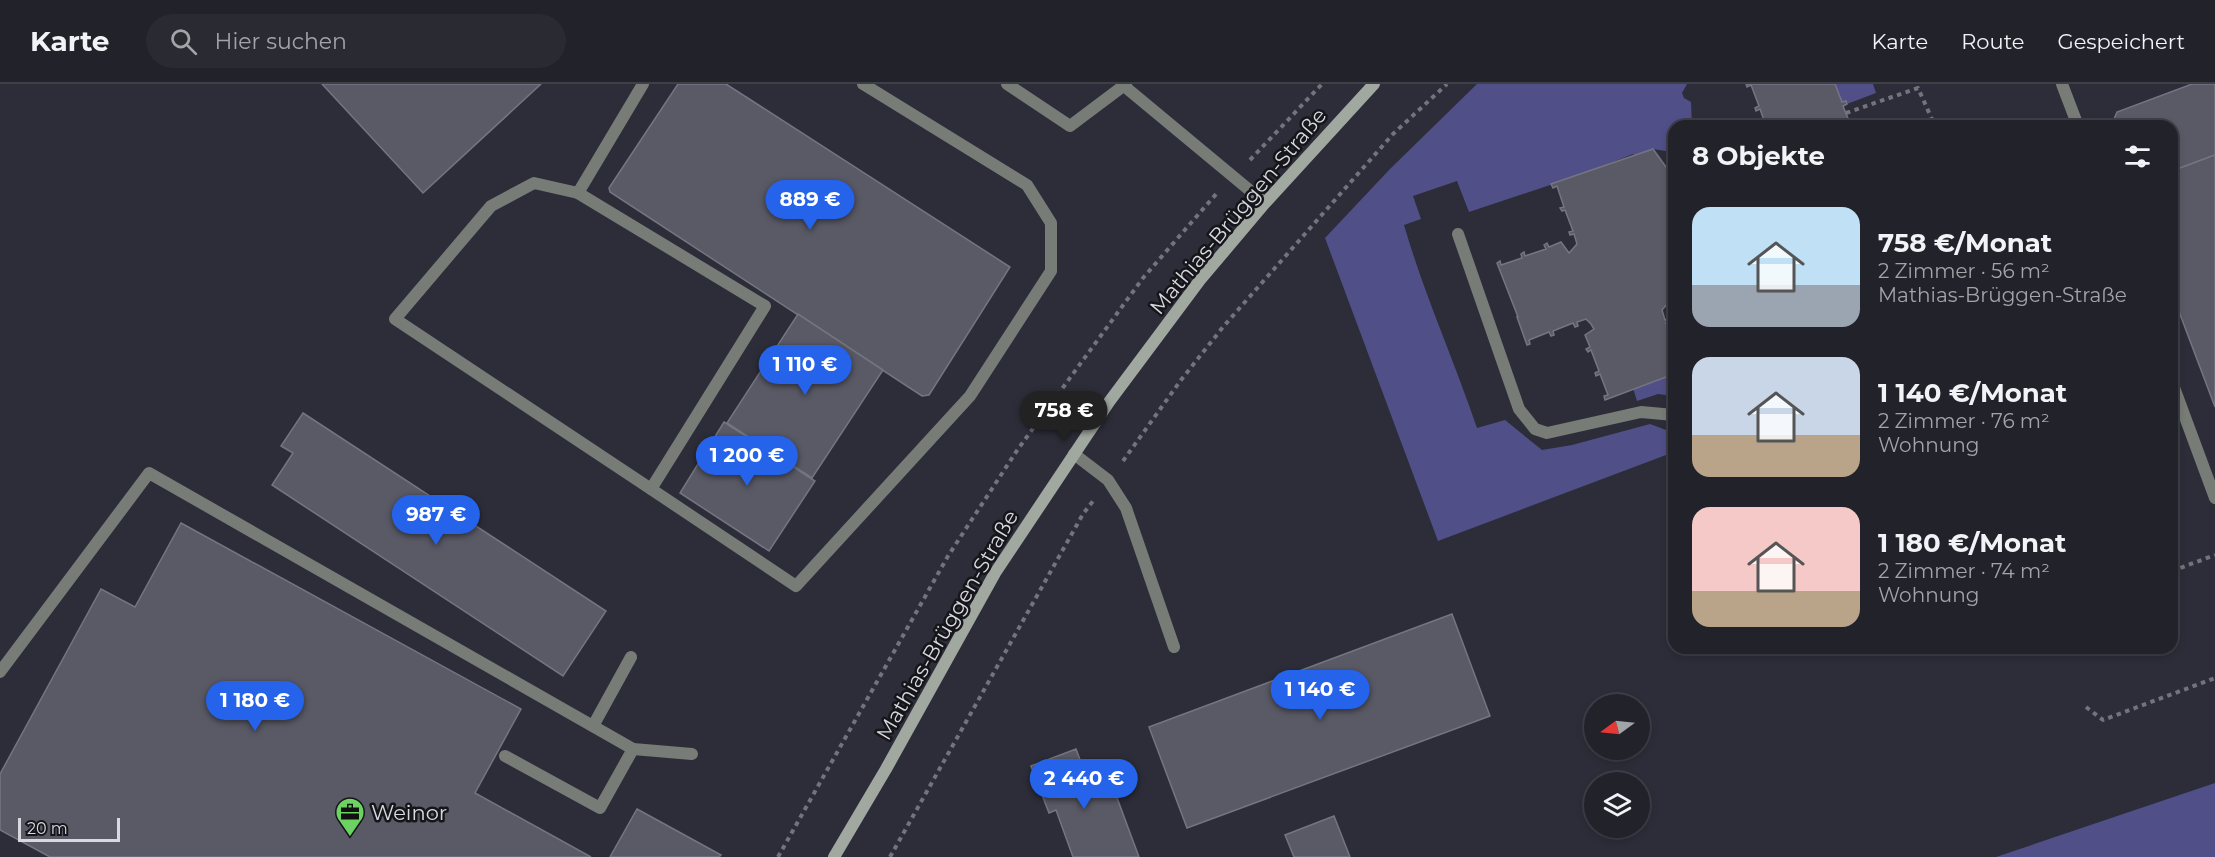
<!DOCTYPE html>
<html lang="de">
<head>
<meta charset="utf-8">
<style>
  body { margin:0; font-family:Montserrat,sans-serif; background:#292a32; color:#f1f3f6; height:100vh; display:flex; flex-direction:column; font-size:22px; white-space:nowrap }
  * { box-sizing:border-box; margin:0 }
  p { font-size:20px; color:#a2a4a8 }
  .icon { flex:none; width:33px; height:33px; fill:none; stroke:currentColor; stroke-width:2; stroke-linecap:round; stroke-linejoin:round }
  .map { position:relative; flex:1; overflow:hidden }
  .drawer { position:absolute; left:1668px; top:36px; width:510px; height:534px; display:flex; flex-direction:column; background:#21222a; border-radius:18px; box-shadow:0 3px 9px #0003,0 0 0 2px #3e3f47 }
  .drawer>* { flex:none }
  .needle { width:39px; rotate:255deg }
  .fabs { position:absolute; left:1584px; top:610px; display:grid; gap:12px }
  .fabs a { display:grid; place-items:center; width:66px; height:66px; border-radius:50%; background:#21222a; box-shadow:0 3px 9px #0003,0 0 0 2px #3e3f47; font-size:30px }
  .scale { position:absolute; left:18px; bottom:15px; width:102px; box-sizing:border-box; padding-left:6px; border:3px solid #d8d9e0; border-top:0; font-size:16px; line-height:21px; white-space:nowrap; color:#d8d9e0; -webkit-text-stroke:4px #15151a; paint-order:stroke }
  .price { position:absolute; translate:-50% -51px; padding:0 14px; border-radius:21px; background:#2563eb; color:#fff; font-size:20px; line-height:39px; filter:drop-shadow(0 2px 3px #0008) }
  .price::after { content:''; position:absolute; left:50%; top:36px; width:18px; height:14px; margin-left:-9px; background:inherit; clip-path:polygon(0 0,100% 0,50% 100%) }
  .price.on { background:#222; color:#fff }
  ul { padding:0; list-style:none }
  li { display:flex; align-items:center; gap:18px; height:150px; padding:0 24px }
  li span { display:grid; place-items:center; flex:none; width:168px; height:120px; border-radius:18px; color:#555 }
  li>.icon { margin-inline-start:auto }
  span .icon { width:72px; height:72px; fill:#fffc; stroke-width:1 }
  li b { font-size:26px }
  h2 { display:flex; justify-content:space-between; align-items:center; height:72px; padding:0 24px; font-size:26px }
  header { display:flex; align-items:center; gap:36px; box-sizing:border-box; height:84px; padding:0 30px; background:#21222a; border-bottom:2px solid #3e3f47 }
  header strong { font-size:28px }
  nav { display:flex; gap:33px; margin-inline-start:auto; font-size:21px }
  .search { width:420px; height:54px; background:#292a32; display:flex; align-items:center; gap:15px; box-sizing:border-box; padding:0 21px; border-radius:33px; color:#a2a4a8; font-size:22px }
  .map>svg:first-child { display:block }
  .green { fill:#504f88 }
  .building { fill:#5a5a67; stroke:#747582; stroke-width:1.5 }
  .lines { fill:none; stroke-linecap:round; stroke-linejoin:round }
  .path { stroke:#72737c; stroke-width:4; stroke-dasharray:4.5 4.5; stroke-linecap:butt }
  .lane { stroke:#777c77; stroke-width:12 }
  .secondary { stroke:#a1a8a0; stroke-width:12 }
  .labels { text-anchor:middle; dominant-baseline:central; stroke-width:5; stroke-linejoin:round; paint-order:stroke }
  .street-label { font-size:21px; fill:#d8d9e0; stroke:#15151a }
  .poi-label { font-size:21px; fill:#d8d9e0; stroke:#15151a; text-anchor:start }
</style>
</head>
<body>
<header>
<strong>Karte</strong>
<div class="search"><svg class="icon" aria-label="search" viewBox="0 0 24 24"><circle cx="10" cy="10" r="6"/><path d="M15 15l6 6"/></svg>Hier suchen</div>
<nav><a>Karte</a><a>Route</a><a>Gespeichert</a></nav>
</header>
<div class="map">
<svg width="2215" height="773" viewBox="0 0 2215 773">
  <rect width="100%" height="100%" fill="#2c2d38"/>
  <g class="green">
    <path d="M1477,0h210l-5,9 2,5 7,4 1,24h-18v25l-2,1 -19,-3 -19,6 -1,-1 -53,21 -111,37 -12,-31 -44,15 8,23 -17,6c20,69 50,135 73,203l28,-8 37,30 30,-5 78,-21 24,9v19l-236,89 -113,-303 65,-69z"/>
    <path d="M1835,0h38l3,9 -29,11 -1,-3 -4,1z"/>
    <path d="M1674,290v22l-16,-2 -21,7 -4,-13z"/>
    <path d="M2215,699v74h-219z"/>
  </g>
  <g class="building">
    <path d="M322,0h219l-118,109z"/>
    <path d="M678,0h48l284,183 -81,128 -7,1 -312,-204 -1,-4z"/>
    <path d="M1746,0h89l7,18 4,-1 1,3 -4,2 8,20h-85l-6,-17 -4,2 -1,-3 4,-2 -8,-21 -4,2z"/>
    <path d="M2192,0h23v71l-43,16v-45h-61l6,-14z"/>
    <path d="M1653,65l21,29v128l-4,-5 -8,9 3,10 4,-2 1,4 -4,1 8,20v31l-69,26 -1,-4 4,-1 -8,-21 -4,2 -1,-3 4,-2 -8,-21 -3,2 -2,-3 4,-2 -5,-12 9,-6 -3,-5 -5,-5 -9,3 1,4 -3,1 -2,-4 -20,8 1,4 -3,1 -2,-4 -20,8 1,4 -3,1 -10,-28h1l-21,-54 3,-2 1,4 21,-7 -1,-4 3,-2 1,4 21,-7 -2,-4 3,-2 2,4 12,-5 8,11 8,-9 -3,-10 -4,1 -1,-3 4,-1 -8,-21 -3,1 -2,-3 4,-1 -7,-21 -4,2 -2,-4z"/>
    <path d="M2215,71v252l-43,-114v-122z"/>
    <path d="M798,230l85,56 -71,108 -85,-55z"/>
    <path d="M303,329l303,198 -43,65 -291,-191 21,-32 -12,-7z"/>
    <path d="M724,338l91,59 -46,70 -89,-58z"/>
    <path d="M181,439l340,186 -46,84 116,64h-541l-50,-27v-56l101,-185 34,18z"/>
    <path d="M1452,530l38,102 -303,112 -38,-101z"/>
    <path d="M1076,665l17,45 20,-7 26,70h-66l-17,-47 -7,3 -18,-47z"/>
    <path d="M637,725l84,46 -2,2h-109z"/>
    <path d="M1334,732l16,41h-56l-9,-22z"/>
  </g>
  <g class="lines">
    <g class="path">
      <path d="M1846,29l72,-25 17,38"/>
      <path d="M1250,76l72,-76"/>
      <path d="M1123,377l58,-81 42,-53 170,-193 54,-50"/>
      <path d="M2172,487l43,-16"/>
      <path d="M2086,623l17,13 112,-42"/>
      <path d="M778,773l170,-301 70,-107 125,-171 74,-85"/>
      <path d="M890,773l193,-343 10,-13"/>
    </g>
    <g class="lane">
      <path d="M643,0l-65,109 187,113 -114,183 145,97 174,-190 81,-125v-48l-24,-38 -164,-101"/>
      <path d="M1007,0l63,42 56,-42"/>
      <path d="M2062,0l16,42"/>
      <path d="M1124,2l141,117"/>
      <path d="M578,109l-44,-10 -43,23 -96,113 256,170"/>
      <path d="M1458,150l61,175 16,20 12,4 94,-21 33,3"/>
      <path d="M2172,298l43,116"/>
      <path d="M1074,370l34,26 18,28 48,139"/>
      <path d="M0,588l149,-199 484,276 59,5"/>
      <path d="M593,642l38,-69"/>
      <path d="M505,672l95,52 33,-59"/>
    </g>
    <path class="secondary" d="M834,773l52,-88 109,-196 114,-171 91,-122 65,-77 109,-119"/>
  </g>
  <defs>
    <g id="office-pin" transform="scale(1.5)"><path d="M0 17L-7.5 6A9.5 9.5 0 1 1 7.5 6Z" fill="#6cd362" stroke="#15151a"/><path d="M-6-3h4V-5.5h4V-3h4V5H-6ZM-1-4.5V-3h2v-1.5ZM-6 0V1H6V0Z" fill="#111"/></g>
  </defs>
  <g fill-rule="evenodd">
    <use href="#office-pin" x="350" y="728"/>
  </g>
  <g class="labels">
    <g class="street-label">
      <text transform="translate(1238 127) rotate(-50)">Mathias-Brüggen-Straße</text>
      <text transform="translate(947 541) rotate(-60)">Mathias-Brüggen-Straße</text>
    </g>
    <g class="poi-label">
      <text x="371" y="728">Weinor</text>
    </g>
  </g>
</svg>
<div class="fabs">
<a><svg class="needle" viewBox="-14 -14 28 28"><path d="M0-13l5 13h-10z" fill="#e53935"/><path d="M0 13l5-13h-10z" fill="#a2a4a8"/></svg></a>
<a><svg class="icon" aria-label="layers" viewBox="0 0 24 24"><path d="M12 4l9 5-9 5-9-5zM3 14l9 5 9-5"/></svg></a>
</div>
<div class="scale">20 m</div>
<b class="price" style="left:810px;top:147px">889 €</b>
<b class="price" style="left:805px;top:312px">1 110 €</b>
<b class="price on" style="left:1064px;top:358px">758 €</b>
<b class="price" style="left:747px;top:403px">1 200 €</b>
<b class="price" style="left:436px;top:462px">987 €</b>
<b class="price" style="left:1320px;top:637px">1 140 €</b>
<b class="price" style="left:255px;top:648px">1 180 €</b>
<b class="price" style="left:1084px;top:726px">2 440 €</b>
<section class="drawer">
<h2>8 Objekte<svg class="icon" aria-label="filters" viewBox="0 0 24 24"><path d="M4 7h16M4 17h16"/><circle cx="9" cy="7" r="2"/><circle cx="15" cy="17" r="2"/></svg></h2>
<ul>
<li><span style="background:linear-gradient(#bfe0f5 65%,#9aa5b1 0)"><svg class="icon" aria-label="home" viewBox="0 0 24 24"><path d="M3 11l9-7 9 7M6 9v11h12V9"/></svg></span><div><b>758 €/Monat</b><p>2 Zimmer · 56 m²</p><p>Mathias-Brüggen-Straße</p></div></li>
<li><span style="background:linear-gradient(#c9d6e8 65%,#b9a48a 0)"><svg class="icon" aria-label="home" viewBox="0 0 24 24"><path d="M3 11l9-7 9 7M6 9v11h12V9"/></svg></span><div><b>1 140 €/Monat</b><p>2 Zimmer · 76 m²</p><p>Wohnung</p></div></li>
<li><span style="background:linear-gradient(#f6c9c9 70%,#b9a48a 0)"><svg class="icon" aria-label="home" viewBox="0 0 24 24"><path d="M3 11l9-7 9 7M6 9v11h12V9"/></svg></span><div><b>1 180 €/Monat</b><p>2 Zimmer · 74 m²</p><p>Wohnung</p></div></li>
</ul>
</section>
</div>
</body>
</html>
